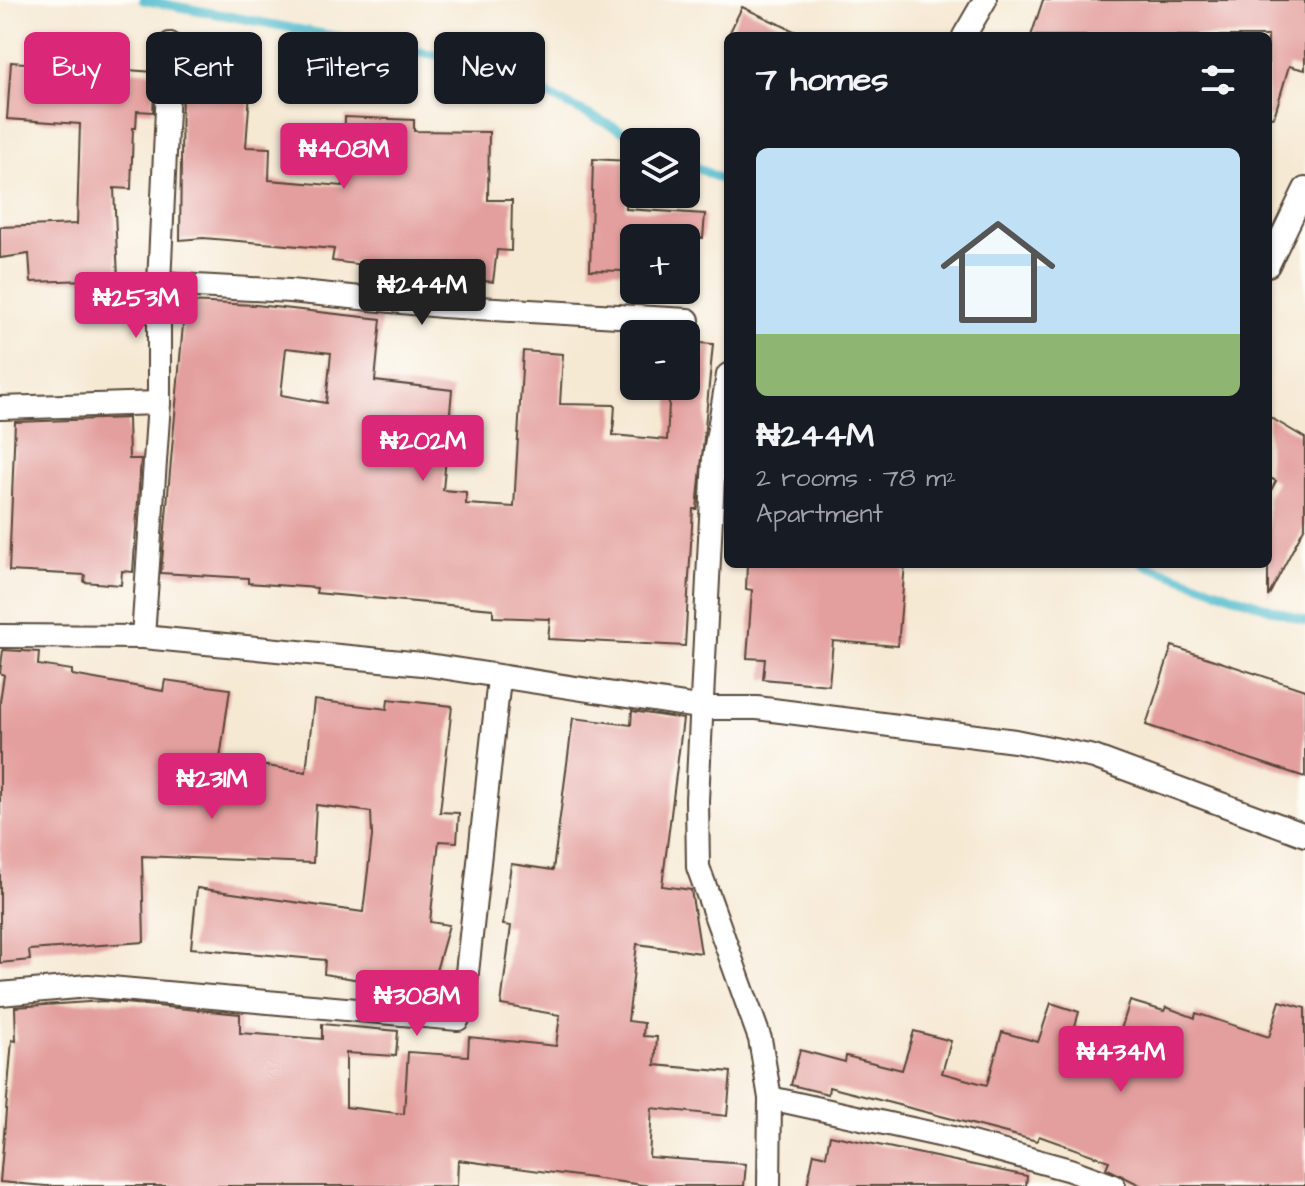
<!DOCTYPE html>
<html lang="en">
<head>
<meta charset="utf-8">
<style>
  body { margin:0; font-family:"Architects Daughter",sans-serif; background:#242831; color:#f1f3f6; height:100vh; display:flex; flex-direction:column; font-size:30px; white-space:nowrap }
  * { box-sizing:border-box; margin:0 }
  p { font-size:26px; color:#9ea1a6 }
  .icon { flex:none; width:44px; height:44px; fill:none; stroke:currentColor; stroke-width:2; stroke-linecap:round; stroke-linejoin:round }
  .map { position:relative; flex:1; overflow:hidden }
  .panel { position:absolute; left:724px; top:32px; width:548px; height:536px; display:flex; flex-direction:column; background:#171b24; border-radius:12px; box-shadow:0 2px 6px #0004 }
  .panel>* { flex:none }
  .top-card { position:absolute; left:24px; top:32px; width:580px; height:72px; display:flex; gap:16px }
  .fabs { position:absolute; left:620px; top:128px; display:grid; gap:16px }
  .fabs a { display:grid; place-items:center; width:80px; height:80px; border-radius:12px; background:#171b24; box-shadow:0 2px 6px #0004; font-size:40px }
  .price { position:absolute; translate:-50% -68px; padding:0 18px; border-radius:8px; background:#db2777; color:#fff; font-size:26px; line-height:52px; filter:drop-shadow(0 2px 4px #0008) }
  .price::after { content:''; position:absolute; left:50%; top:48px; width:24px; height:18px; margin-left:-12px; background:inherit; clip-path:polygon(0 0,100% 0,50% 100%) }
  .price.on { background:#222; color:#fff }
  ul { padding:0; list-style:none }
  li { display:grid; align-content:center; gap:16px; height:424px; padding:0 32px }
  li span { display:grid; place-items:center; height:248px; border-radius:12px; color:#555 }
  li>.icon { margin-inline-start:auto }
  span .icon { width:144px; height:144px; fill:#fffc; stroke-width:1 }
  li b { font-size:34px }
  h2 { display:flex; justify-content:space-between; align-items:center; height:96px; padding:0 32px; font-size:34px }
  .tag { padding:0 28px; border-radius:12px; background:#171b24; box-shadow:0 2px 6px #0004; font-size:28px; line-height:72px }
  .tag.on { background:#db2777; color:#fff }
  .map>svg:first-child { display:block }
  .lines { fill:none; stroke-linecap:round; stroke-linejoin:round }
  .stream { stroke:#50bbcd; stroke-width:9 }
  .building { fill:#e39f9d; fill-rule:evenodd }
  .street-casing { stroke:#574739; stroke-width:26 }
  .street { stroke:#fff; stroke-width:22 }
</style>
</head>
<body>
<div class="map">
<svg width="1305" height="1186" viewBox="0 0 1305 1186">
  <rect width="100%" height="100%" fill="#fdfcf7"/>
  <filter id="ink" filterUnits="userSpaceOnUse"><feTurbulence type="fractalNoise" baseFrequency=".0125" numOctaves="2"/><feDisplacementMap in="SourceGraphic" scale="16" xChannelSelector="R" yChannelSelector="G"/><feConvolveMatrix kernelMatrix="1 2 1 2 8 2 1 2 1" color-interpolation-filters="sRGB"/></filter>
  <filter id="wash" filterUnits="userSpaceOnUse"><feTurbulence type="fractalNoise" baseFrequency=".006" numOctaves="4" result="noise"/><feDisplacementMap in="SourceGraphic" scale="32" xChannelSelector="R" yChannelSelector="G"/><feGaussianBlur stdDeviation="1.8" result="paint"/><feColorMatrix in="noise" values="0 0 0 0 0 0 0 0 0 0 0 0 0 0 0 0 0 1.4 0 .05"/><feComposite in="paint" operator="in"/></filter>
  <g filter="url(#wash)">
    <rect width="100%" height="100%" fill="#f6e9d4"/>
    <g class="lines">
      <g class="stream">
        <path d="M143,0l341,64 161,78"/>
        <path d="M686,162l42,21"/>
        <path d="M1143,564l162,57"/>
      </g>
    </g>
    <g id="blocks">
      <g class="building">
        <path d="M1043,0h262v70l-16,-4 -15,51 -6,-1v-80h-237z"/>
        <path d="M742,7l63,29h-77z"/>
        <path d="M11,62l144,10 -2,40 -16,-1 -1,17h-3l-2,61 -17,-1 4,91 -87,3 -2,-28 -29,4v-31l77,-3 3,-100 -73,-5z"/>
        <path d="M230,64l22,1 -6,82 24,1 -1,32 74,6 2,-69 69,3v11l75,1 -1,68h24l-1,51 -14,-1 -4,32 -161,-21 2,-12 -131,-11 -23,2 2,-158 47,2z"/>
        <path d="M593,159l35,2 -2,48 79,5 -2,24h-78l-1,33 -34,-1z"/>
        <path d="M185,302l71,3 125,14 -6,62 77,9 -9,100 23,2v12l48,3 9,-156 40,3 -3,50 55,1 -2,30 54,5 3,-54h16v-44l27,2 -16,165h-4l-8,137 -137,-7 2,-20 -57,-2v-8l-177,-16 1,-5 -69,-5v-5l-87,-5zM286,348l45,5 -5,50 -45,-8z"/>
        <path d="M1268,416l37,22v88l-37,71v-101l8,-15 -8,-4z"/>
        <path d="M128,418l1,41h12l-8,113 -11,-1 -1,14 -37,-3 1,-7 -76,-4 6,-149z"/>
        <path d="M747,564h158l-7,82 -65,-5 -4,44 -66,-6 2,-20 -18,-1 5,-68 -6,-1z"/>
        <path d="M1172,646l133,44v87l-159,-52z"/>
        <path d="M3,650l36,2 -1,13 34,5v5l91,16 2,-11 65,9 -10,70 86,13 8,-72 73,9 1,-10 64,7 -12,106 19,1 -2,29 -18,-1 -9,81 19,3 -19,67 -106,-18 1,-14 -134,-12 6,-60 166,24 9,-76 -1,-24 -55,-7 -3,58 -171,-7 2,86 -115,8 1,10 -30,3v-262l4,-26 -4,-2z"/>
        <path d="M632,711l51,8 -21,167 29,4 10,63 -64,-9 -9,77 16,2 -1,13 14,1 -2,28 76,7 -4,44 -75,-8 -3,49 97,7 -2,22h-93l-193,-26 -1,26h-411l-46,-4 12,-142 4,1 -1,-34 88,-6 137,13v19l82,6v-15l76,7 -2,25 -50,-3v54l58,7 4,-62 60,4 1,-19 87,9 4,-31 -59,-10 10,-79 -8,-1 8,-61 42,6 20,-152 58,7z"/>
        <path d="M1130,1001l34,10 2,-4 29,11 1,-5 73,24 11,-36 25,7v178h-163l-36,-18 3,-7 -70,-25 -2,5 -208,-54 -1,7 -37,-9 9,-35 45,12 1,-6 56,14 12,-39 37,10 -9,32 45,12 15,-53 36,10 13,-39 28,9 -4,14 43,13z"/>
        <path d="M830,1135l197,41 -1,10h-219l7,-33 12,3z"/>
      </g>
    </g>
  </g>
  <g filter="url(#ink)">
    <use href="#blocks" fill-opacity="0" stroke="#574739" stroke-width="2"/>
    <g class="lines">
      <g class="street-casing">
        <g id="street">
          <path d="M964,36l21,-36"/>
          <path d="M1268,265l37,-76"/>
          <path d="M159,284l131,7 152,15 246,14"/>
          <path d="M728,375l-14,83 -17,342 1,67 62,172 10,59 -1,88"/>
          <path d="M0,408l159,-5"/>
          <path d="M0,636l143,1 279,27 282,44h53l258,33 79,16 211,78"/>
          <path d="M143,637l16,-234v-119l11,-240"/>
          <path d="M0,994l88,-8 370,33 6,-19 35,-321"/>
          <path d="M770,1098l187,41 113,31 44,16"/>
        </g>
      </g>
      <use href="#street" class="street"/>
    </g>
  </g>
</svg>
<div class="fabs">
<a><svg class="icon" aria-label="layers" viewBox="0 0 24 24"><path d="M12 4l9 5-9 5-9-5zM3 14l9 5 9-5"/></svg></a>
<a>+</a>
<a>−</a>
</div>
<b class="price" style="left:344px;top:191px">₦408M</b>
<b class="price on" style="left:422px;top:327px">₦244M</b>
<b class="price" style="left:136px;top:340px">₦253M</b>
<b class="price" style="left:423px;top:483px">₦202M</b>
<b class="price" style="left:212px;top:821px">₦231M</b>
<b class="price" style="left:417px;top:1038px">₦308M</b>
<b class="price" style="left:1121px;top:1094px">₦434M</b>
<div class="top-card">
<a class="tag on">Buy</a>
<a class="tag">Rent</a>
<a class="tag">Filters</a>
<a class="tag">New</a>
</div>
<section class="panel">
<h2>7 homes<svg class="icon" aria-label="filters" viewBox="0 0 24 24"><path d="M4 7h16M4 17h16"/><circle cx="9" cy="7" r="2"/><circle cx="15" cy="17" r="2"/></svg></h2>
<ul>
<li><span style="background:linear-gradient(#bfe0f5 75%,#8fb573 0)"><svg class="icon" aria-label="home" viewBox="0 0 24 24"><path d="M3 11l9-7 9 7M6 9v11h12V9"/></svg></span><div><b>₦244M</b><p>2 rooms · 78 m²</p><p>Apartment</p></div></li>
</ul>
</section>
</div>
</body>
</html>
